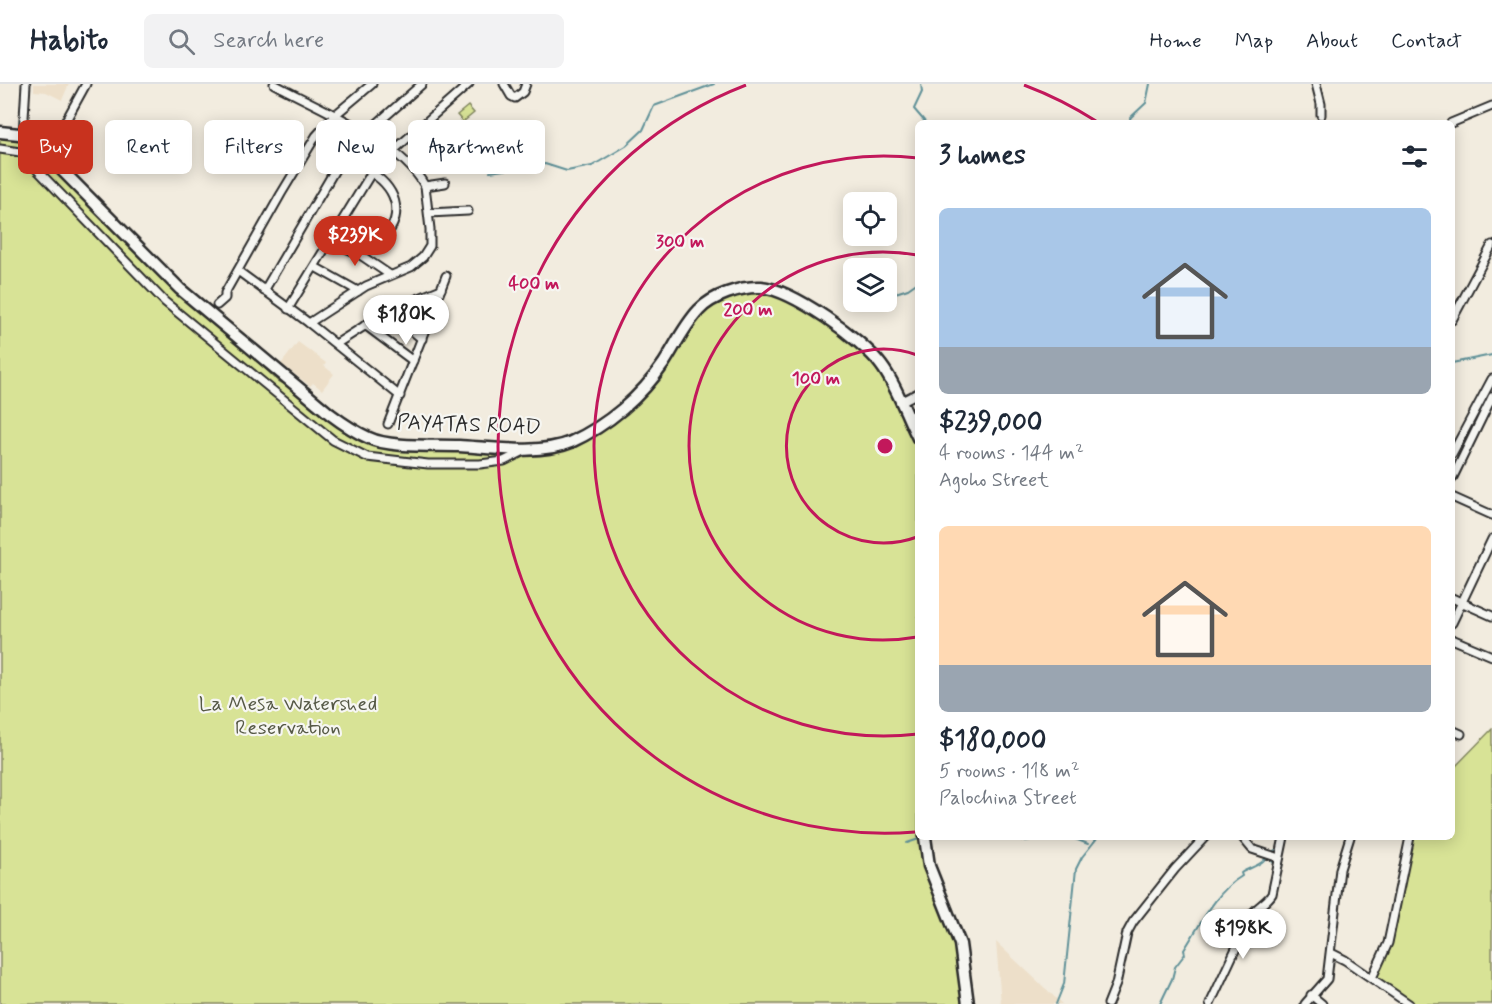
<!DOCTYPE html>
<html lang="en">
<head>
<meta charset="utf-8">
<style>
  body { margin:0; font-family:Mynerve,sans-serif; background:#f2f2f3; color:#1f2937; height:100vh; display:flex; flex-direction:column; font-size:22px; white-space:nowrap }
  * { box-sizing:border-box; margin:0 }
  p { font-size:20px; color:#747a83 }
  .icon { flex:none; width:33px; height:33px; fill:none; stroke:currentColor; stroke-width:2; stroke-linecap:round; stroke-linejoin:round }
  .map { position:relative; flex:1; overflow:hidden }
  .side { position:absolute; left:915px; top:36px; width:540px; height:720px; display:flex; flex-direction:column; background:#fff; border-radius:9px; box-shadow:0 3px 15px #0003 }
  .side>* { flex:none }
  .guide { position:absolute; left:18px; top:36px; width:570px; height:54px; display:flex; gap:12px }
  .buttons { position:absolute; left:843px; top:108px; display:grid; gap:12px }
  .buttons a { display:grid; place-items:center; width:54px; height:54px; border-radius:9px; background:#fff; box-shadow:0 3px 15px #0003; font-size:30px }
  .price { position:absolute; translate:-50% -51px; padding:0 14px; border-radius:21px; background:#fff; color:#222; font-size:20px; line-height:39px; filter:drop-shadow(0 2px 3px #0008) }
  .price::after { content:''; position:absolute; left:50%; top:36px; width:18px; height:14px; margin-left:-9px; background:inherit; clip-path:polygon(0 0,100% 0,50% 100%) }
  .price.selected { background:#c8321e; color:#fff }
  ul { padding:0; list-style:none }
  li { display:grid; align-content:center; gap:12px; height:318px; padding:0 24px }
  li span { display:grid; place-items:center; height:186px; border-radius:9px; color:#555 }
  li>.icon { margin-inline-start:auto }
  span .icon { width:108px; height:108px; fill:#fffc; stroke-width:1 }
  li b { font-size:26px }
  h2 { display:flex; justify-content:space-between; align-items:center; height:72px; padding:0 24px; font-size:26px }
  .chip { padding:0 21px; border-radius:9px; background:#fff; box-shadow:0 3px 15px #0003; font-size:21px; line-height:54px }
  .chip.selected { background:#c8321e; color:#fff }
  header { display:flex; align-items:center; gap:36px; box-sizing:border-box; height:84px; padding:0 30px; background:#fff; border-bottom:2px solid #e0e1e3 }
  header strong { font-size:28px }
  nav { display:flex; gap:33px; margin-inline-start:auto; font-size:21px }
  .search { width:420px; height:54px; background:#f2f2f3; display:flex; align-items:center; gap:15px; box-sizing:border-box; padding:0 21px; border-radius:9px; color:#747a83; font-size:22px }
  .map>svg:first-child { display:block }
  .built { fill:#eddfc9 }
  .green { fill:#d8e396; stroke:#828760; stroke-width:1.5 }
  .lines { fill:none; stroke-linecap:round; stroke-linejoin:round }
  .stream { stroke:#619198; stroke-width:2 }
  .minor-casing { stroke:#2b2b2b; stroke-width:11 }
  .primary-casing { stroke:#2b2b2b; stroke-width:15 }
  .minor { stroke:#f6f6f2; stroke-width:7 }
  .primary { stroke:#f6f6f2; stroke-width:10 }
  .ring { fill:none; stroke:#c2185b; stroke-width:3 }
  .labels { text-anchor:middle; dominant-baseline:central; stroke-width:4.5; stroke-linejoin:round; paint-order:stroke }
  .street-label { font-size:21px; fill:#2b2b2b; stroke:#f6f6f2 }
  .park-label { font-size:21px; fill:#565946; stroke:#f6f6f2 }
  .centre { fill:#c2185b; stroke:#f6f6f2; stroke-width:3 }
  .ring-label { font-size:18px; text-anchor:middle; font-weight:bold; fill:#c2185b; stroke:#f6f6f2; stroke-width:4.5; stroke-linejoin:round; paint-order:stroke }
</style>
</head>
<body>
<header>
<strong>Habito</strong>
<div class="search"><svg class="icon" aria-label="search" viewBox="0 0 24 24"><circle cx="10" cy="10" r="6"/><path d="M15 15l6 6"/></svg>Search here</div>
<nav><a>Home</a><a>Map</a><a>About</a><a>Contact</a></nav>
</header>
<div class="map">
<svg width="1492" height="920" viewBox="0 0 1492 920">
  <rect width="100%" height="100%" fill="#f2ecdf"/>
  <filter id="ink" filterUnits="userSpaceOnUse"><feTurbulence type="fractalNoise" baseFrequency=".0167" numOctaves="2"/><feDisplacementMap in="SourceGraphic" scale="12" xChannelSelector="R" yChannelSelector="G"/><feConvolveMatrix kernelMatrix="1 2 1 2 8 2 1 2 1" color-interpolation-filters="sRGB"/></filter>
  <g filter="url(#ink)">
    <g class="built">
      <path d="M34,0h35l-7,16 -16,-8 -12,-1z"/>
      <path d="M298,258l28,21 -2,3 10,8 -12,16 -9,-7 -3,3 -29,-22z"/>
      <path d="M996,858l66,62h-61z"/>
    </g>
    <g class="green">
      <path d="M468,22l6,7 -11,9 -6,-7z"/>
      <path d="M154,39l12,7 -12,22 -12,-7z"/>
      <path d="M0,48l23,3 255,246 24,11 66,46 178,11 65,-29 91,-109 27,-15 39,-6 36,17 69,51 45,80v399h7l28,88 15,79h-968z"/>
      <path d="M1492,645v275h-80l-37,-27 11,-22 26,-118h40v-67z"/>
    </g>
    <g class="lines">
      <g class="stream">
        <path d="M921,0l1,8 -8,17 12,14"/>
        <path d="M1131,39l-1,-5 16,-15 4,-19"/>
        <path d="M490,88l55,-8 22,7 25,-5 34,-20 17,-16 11,-24 60,-22"/>
        <path d="M886,212l22,-7 10,-7"/>
        <path d="M1452,279l40,-8"/>
        <path d="M1008,753l17,4 22,-4"/>
        <path d="M1070,753l18,7"/>
        <path d="M907,759l15,-5"/>
        <path d="M1273,768l2,-2"/>
        <path d="M1264,820l2,15"/>
        <path d="M1056,920l8,-20 12,-115 6,-12 16,-20"/>
        <path d="M1160,920l12,-25 3,-12 10,-13 -1,-4c16,-25 32,-59 58,-74l-1,-3c7,-5 19,-7 24,-14l5,-1 5,7"/>
      </g>
      <g class="minor-casing">
        <g id="minor">
          <path d="M274,0c46,25 125,56 151,102l20,-3"/>
          <path d="M504,0l7,12 4,2 8,-6 3,-8"/>
          <path d="M1316,0l5,20v11"/>
          <path d="M1451,39l41,-17"/>
          <path d="M23,51l3,-51"/>
          <path d="M0,65l20,3 145,150 168,138 34,17 61,7h52l24,-3 18,-9"/>
          <path d="M47,71l39,-71"/>
          <path d="M429,129l39,-2"/>
          <path d="M330,157l29,13 31,21"/>
          <path d="M359,170c6,-4 16,-7 21,-12 25,-24 19,-51 -8,-69"/>
          <path d="M315,183l43,24"/>
          <path d="M238,187l71,52 91,73"/>
          <path d="M264,207l82,-140 76,-67"/>
          <path d="M217,221l8,-7v-5l56,-99 35,-58 19,-21 37,-31"/>
          <path d="M288,225l87,-142 94,-83"/>
          <path d="M388,227l34,28"/>
          <path d="M1452,236l40,-75"/>
          <path d="M309,239l57,-37 45,-19 12,-10 7,-11v-17l-5,-43"/>
          <path d="M365,241l48,36"/>
          <path d="M336,260l52,-33 53,-22"/>
          <path d="M900,318l18,-9"/>
          <path d="M388,340l58,-148"/>
          <path d="M1452,370l40,-75"/>
          <path d="M1452,395l40,-82"/>
          <path d="M1452,413l40,18"/>
          <path d="M1452,514l40,18"/>
          <path d="M1452,539l40,-84"/>
          <path d="M1452,555l40,17"/>
          <path d="M1452,646l9,4"/>
          <path d="M1242,753l10,12 27,9"/>
          <path d="M1331,869l14,7 64,44"/>
          <path d="M1372,894l16,-35 22,-106"/>
          <path d="M1311,911l11,9"/>
          <path d="M1108,920l8,-20 11,-51 6,-11 42,-53 30,-32"/>
          <path d="M1210,920l42,-90c6,-8 15,-12 20,-20l12,-57"/>
          <path d="M1305,920l22,-25 13,-110 10,-32"/>
        </g>
      </g>
      <g class="primary-casing">
        <g id="primary">
          <path d="M0,48l19,2 14,7 147,148 150,125c12,9 25,18 39,24 20,10 66,7 90,8 33,2 82,9 112,-4 37,-17 70,-45 93,-79 11,-17 20,-37 35,-53 13,-14 42,-24 62,-23 32,3 101,52 120,78 16,21 25,50 37,73"/>
          <path d="M925,753l4,29 31,78 8,60"/>
        </g>
      </g>
      <use href="#minor" class="minor"/>
      <use href="#primary" class="primary"/>
    </g>
  </g>
  <g class="ring">
    <path d="M917 453A97 97 0 1 1 917 271"/>
    <path d="M917 553A194 194 0 1 1 917 171"/>
    <path d="M918 650A290 290 0 1 1 918 74"/>
    <path d="M915 748A387 387 0 0 1 746 1M1024 1A387 387 0 0 1 1096 37"/>
  </g>
  <g class="labels">
    <g class="street-label">
      <text transform="translate(469 341) rotate(2)">PAYATAS ROAD</text>
    </g>
    <g class="park-label">
      <text x="288" y="620">La Mesa Watershed<tspan x="288" dy="24">Reservation</tspan></text>
    </g>
  </g>
  <circle cx="885" cy="362" r="9" class="centre"/>
  <g class="ring-label">
    <text x="680" y="163">300 m</text>
    <text x="534" y="205">400 m</text>
    <text x="748" y="231">200 m</text>
    <text x="816" y="300">100 m</text>
  </g>
</svg>
<div class="buttons">
<a><svg class="icon" aria-label="locate" viewBox="0 0 24 24"><circle cx="12" cy="12" r="6"/><path d="M12 2v4M12 18v4M2 12h4M18 12h4"/></svg></a>
<a><svg class="icon" aria-label="layers" viewBox="0 0 24 24"><path d="M12 4l9 5-9 5-9-5zM3 14l9 5 9-5"/></svg></a>
</div>
<b class="price selected" style="left:355px;top:183px">$239K</b>
<b class="price" style="left:406px;top:262px">$180K</b>
<b class="price" style="left:1243px;top:876px">$198K</b>
<div class="guide">
<a class="chip selected">Buy</a>
<a class="chip">Rent</a>
<a class="chip">Filters</a>
<a class="chip">New</a>
<a class="chip">Apartment</a>
</div>
<section class="side">
<h2>3 homes<svg class="icon" aria-label="filters" viewBox="0 0 24 24"><path d="M4 7h16M4 17h16"/><circle cx="9" cy="7" r="2"/><circle cx="15" cy="17" r="2"/></svg></h2>
<ul>
<li><span style="background:linear-gradient(#a9c7e8 75%,#9aa5b1 0)"><svg class="icon" aria-label="home" viewBox="0 0 24 24"><path d="M3 11l9-7 9 7M6 9v11h12V9"/></svg></span><div><b>$239,000</b><p>4 rooms · 144 m²</p><p>Agoho Street</p></div></li>
<li><span style="background:linear-gradient(#ffd9b3 75%,#9aa5b1 0)"><svg class="icon" aria-label="home" viewBox="0 0 24 24"><path d="M3 11l9-7 9 7M6 9v11h12V9"/></svg></span><div><b>$180,000</b><p>5 rooms · 118 m²</p><p>Palochina Street</p></div></li>
</ul>
</section>
</div>
</body>
</html>
